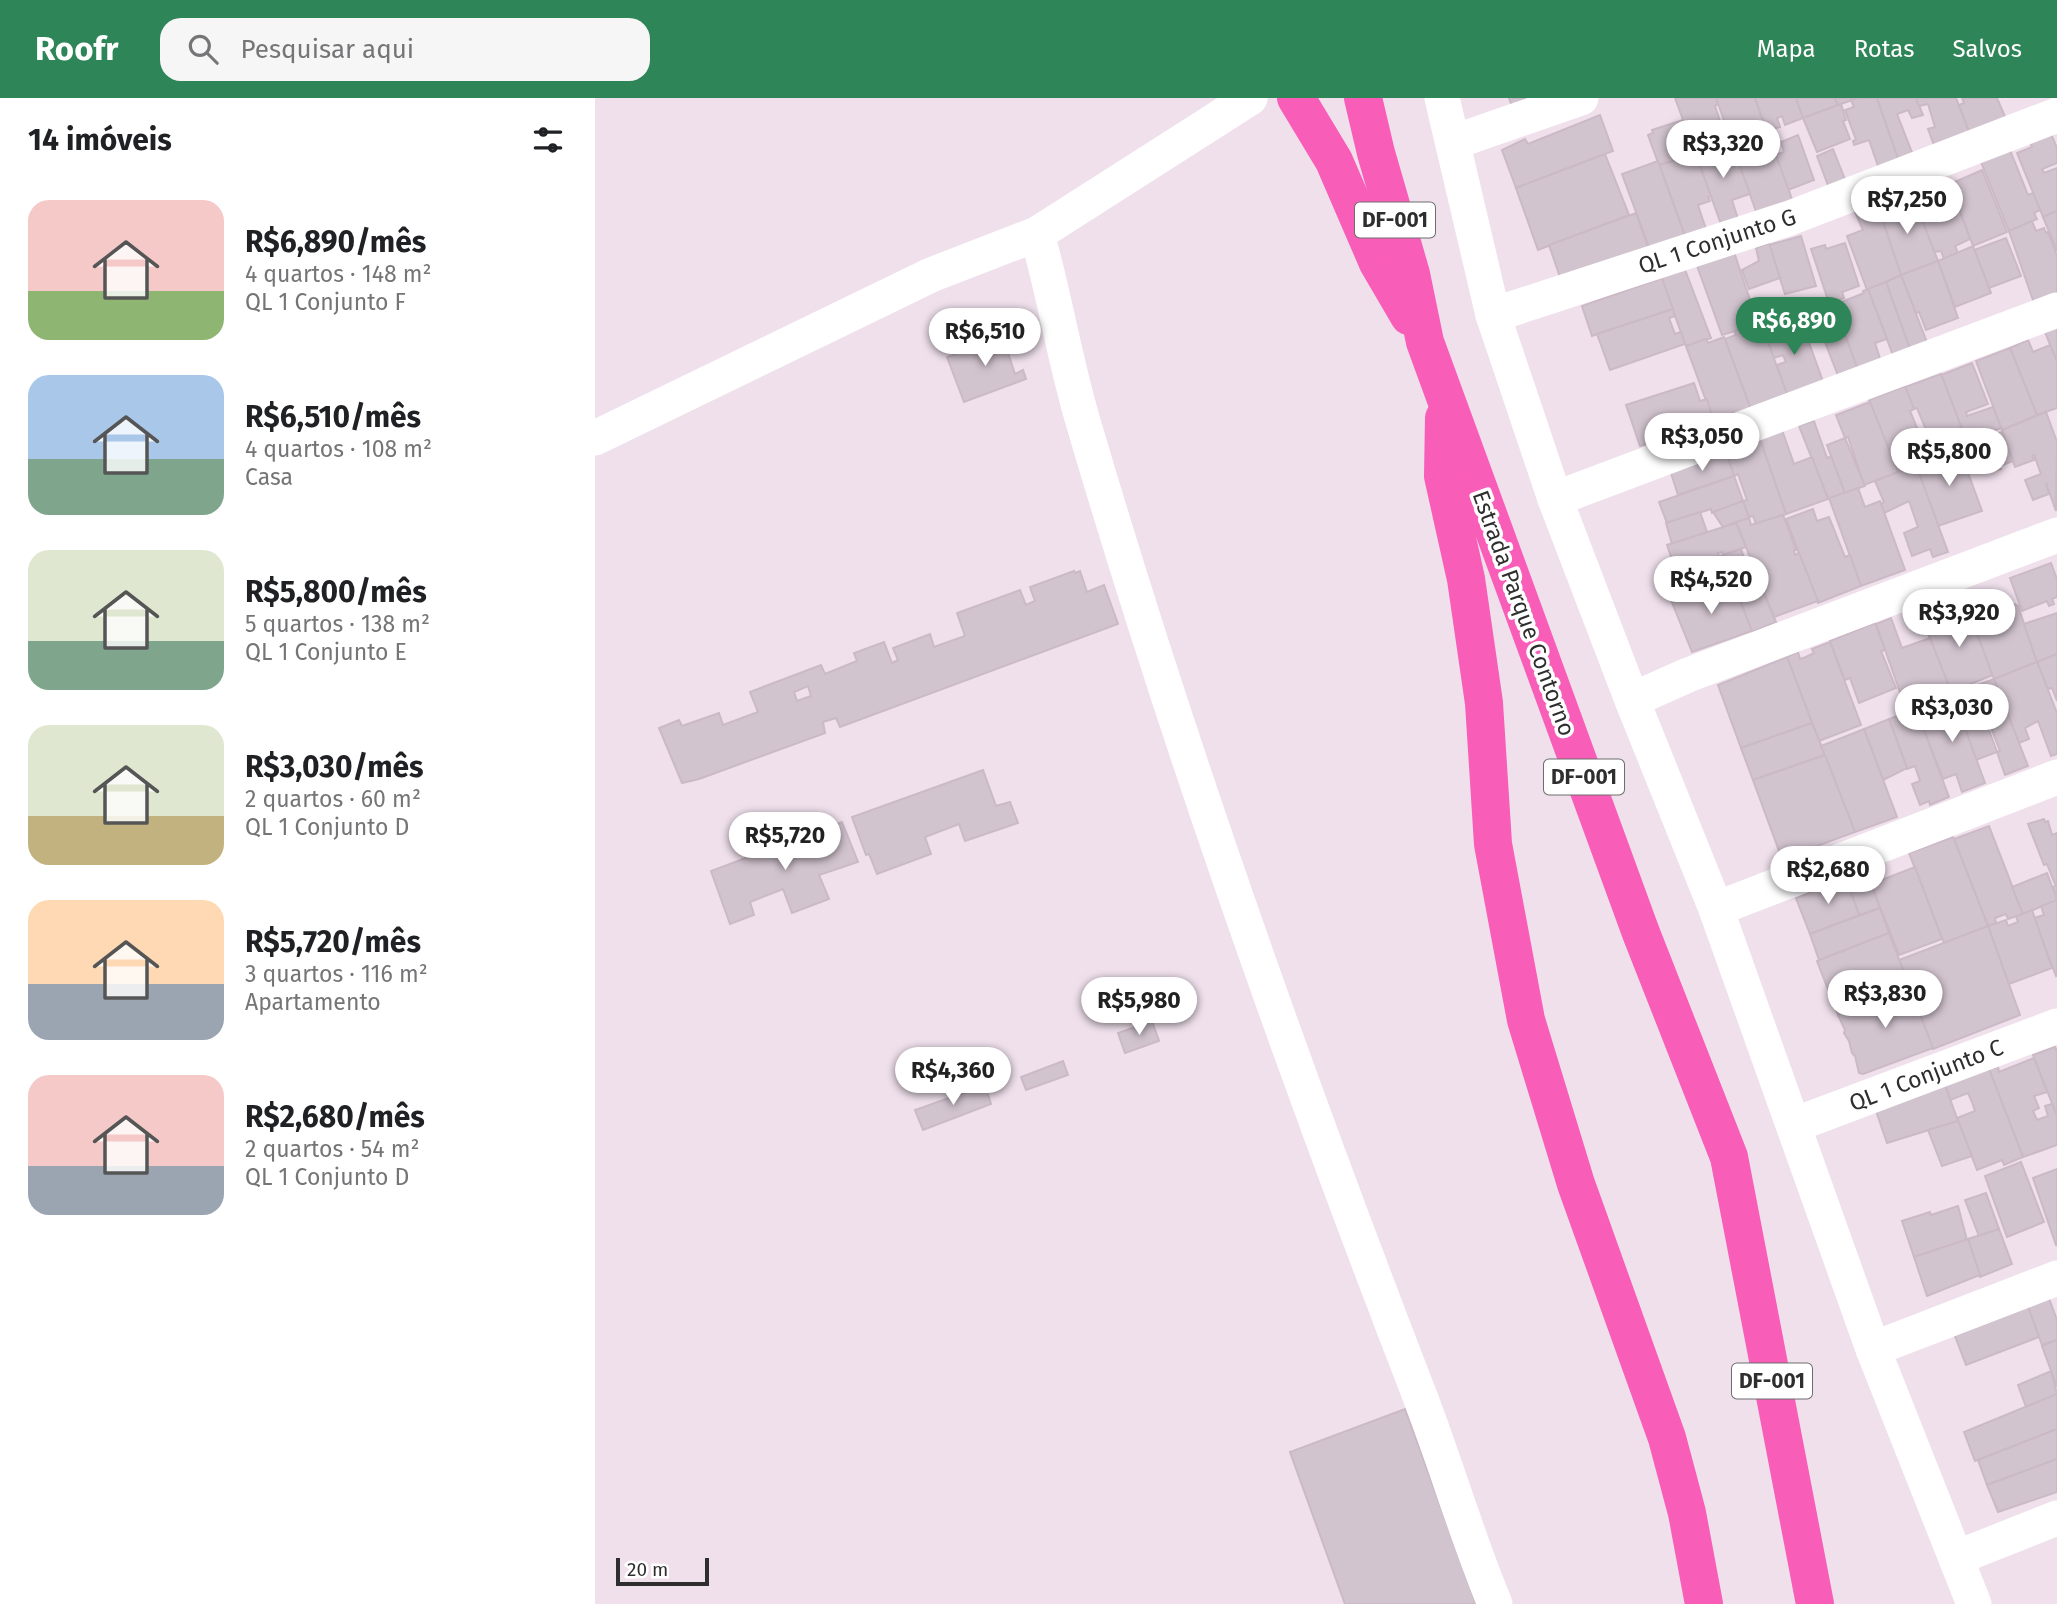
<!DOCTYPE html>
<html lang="pt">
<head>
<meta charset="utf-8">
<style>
  body { margin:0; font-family:"Fira Sans",sans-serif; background:#f6f6f6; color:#202124; height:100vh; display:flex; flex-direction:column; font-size:26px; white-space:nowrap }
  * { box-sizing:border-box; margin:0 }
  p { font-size:23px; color:#757577 }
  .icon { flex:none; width:38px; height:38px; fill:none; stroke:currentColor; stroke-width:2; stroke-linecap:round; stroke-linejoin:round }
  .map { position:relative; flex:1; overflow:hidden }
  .side { display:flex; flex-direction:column; background:#fff; width:595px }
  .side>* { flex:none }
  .scale { position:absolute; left:21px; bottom:18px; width:93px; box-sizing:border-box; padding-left:7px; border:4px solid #2e2e2e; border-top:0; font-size:19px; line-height:24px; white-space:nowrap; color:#2e2e2e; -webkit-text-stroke:5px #fff; paint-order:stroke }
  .price { position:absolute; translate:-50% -60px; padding:0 16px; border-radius:24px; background:#fff; color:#222; font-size:23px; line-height:46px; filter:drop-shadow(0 2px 4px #0008) }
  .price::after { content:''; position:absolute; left:50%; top:42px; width:21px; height:16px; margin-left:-10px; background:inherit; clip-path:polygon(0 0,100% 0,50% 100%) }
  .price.current { background:#2e8557; color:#fff }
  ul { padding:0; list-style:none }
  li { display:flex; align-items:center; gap:21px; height:175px; padding:0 28px }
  li span { display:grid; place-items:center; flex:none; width:196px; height:140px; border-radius:21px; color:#555 }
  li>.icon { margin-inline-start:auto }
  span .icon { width:84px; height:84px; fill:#fffc; stroke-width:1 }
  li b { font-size:30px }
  h2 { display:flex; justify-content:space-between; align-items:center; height:84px; padding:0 28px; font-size:30px }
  header { display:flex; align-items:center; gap:42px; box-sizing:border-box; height:98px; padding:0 35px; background:#2e8557; color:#fff }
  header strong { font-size:33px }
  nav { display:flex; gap:38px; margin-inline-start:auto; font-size:24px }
  .search { width:490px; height:63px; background:#f6f6f6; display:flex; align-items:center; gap:18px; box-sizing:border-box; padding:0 24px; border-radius:21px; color:#757577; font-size:26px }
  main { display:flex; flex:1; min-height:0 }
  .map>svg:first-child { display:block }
  .building { fill:#d2c4cf; stroke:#cbb9c6; stroke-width:2; fill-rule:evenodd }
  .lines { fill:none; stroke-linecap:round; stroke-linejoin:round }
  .minor { stroke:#fff; stroke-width:35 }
  .major { stroke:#f85db8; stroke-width:38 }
  .labels { text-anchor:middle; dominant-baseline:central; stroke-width:7; stroke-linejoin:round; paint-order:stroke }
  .shield { fill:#fff; stroke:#6d6d6d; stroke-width:2 }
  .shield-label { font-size:21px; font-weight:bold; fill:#2e2e2e }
  .street-label { font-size:23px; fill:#2e2e2e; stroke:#fff }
</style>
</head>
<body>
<header>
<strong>Roofr</strong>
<div class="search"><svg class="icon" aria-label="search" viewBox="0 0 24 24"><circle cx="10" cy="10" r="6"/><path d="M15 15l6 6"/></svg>Pesquisar aqui</div>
<nav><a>Mapa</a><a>Rotas</a><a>Salvos</a></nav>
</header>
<main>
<section class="side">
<h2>14 imóveis<svg class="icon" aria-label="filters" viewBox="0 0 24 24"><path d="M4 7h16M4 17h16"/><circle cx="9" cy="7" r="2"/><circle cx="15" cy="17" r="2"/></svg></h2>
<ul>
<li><span style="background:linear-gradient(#f6c9c9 65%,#8fb573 0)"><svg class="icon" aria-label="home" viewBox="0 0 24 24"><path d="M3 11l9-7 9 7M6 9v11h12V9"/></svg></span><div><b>R$6,890/mês</b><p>4 quartos · 148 m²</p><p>QL 1 Conjunto F</p></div></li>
<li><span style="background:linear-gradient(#a9c7e8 60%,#7fa58c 0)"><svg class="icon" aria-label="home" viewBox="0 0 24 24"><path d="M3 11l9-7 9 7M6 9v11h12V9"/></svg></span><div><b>R$6,510/mês</b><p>4 quartos · 108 m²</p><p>Casa</p></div></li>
<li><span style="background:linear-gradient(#dfe7d0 65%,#7fa58c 0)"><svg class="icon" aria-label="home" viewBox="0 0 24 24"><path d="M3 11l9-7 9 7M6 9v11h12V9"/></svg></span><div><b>R$5,800/mês</b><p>5 quartos · 138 m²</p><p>QL 1 Conjunto E</p></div></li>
<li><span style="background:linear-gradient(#dfe7d0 65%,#c2b280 0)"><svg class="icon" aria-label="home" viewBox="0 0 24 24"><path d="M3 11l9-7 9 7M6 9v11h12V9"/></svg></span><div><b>R$3,030/mês</b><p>2 quartos · 60 m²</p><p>QL 1 Conjunto D</p></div></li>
<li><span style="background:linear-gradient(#ffd9b3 60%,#9aa5b1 0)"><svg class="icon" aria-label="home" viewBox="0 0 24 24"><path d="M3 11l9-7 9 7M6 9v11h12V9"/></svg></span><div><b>R$5,720/mês</b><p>3 quartos · 116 m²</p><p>Apartamento</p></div></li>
<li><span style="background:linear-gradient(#f6c9c9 65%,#9aa5b1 0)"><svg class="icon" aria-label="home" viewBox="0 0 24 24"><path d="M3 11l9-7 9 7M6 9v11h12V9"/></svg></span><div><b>R$2,680/mês</b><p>2 quartos · 54 m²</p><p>QL 1 Conjunto D</p></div></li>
</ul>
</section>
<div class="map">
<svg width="1462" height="1506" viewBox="0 0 1462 1506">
  <rect width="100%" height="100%" fill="#efe0ec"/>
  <g class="building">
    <path d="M914,0h44l-39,14z"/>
    <path d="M1080,0h41l2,6 -3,2 7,21 4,-1 5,16 -35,13z"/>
    <path d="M1121,0h39l9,26 -34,13z"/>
    <path d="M1160,0h41l7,20 -18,7 -3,-9 -5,2 3,9 -13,4z"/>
    <path d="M1201,0h39l3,7 -35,13z"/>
    <path d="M1240,0h23l-20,7z"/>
    <path d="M1263,0h19l22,63 -20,8 -10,-29 -15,5 -1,-4 3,-1 -11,-30 9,-3 -3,-7z"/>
    <path d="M1282,0h39l7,17 -11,3 -4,-8 -11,4 16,41 -14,6z"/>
    <path d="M1321,0h40l14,36 -35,14 -7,-19 7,-2 -7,-23 -9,2z"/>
    <path d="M1367,0h35l9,21 -36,15 -11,-29 5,-2z"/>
    <path d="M1246,6l5,16 -3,1 7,18 -33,13 -14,-34z"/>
    <path d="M1005,17l13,36 -97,37 -14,-38 23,-11 3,5z"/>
    <path d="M1088,22l13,35 -37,10 -11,-30 5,-2 -1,-3z"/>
    <path d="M1456,36l6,14v15l-15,6 2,4 13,-5v43l-14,6 -26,-64 15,-6 -2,-5z"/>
    <path d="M1203,37l16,45 -26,10 -13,-35 9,-3 -3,-10z"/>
    <path d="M1153,38l2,6 19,-6 24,66 -36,12 -26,-72z"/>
    <path d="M1136,44l19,52 -18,6 6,19 -17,5 -25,-69z"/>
    <path d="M1238,51l13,33 -17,6 -12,-32z"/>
    <path d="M1415,52l18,45 5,-2 7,17 -6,3 3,6 -28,12 -28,-69z"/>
    <path d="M1010,56l24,61 -91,35 -22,-62z"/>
    <path d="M1101,57l15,41 -3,1 2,4 -12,4 8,24 -21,7 -26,-71z"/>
    <path d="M1063,63l27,75 -36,11 -27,-73z"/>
    <path d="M1387,72l25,62 -34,14 -23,-62z"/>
    <path d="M1340,85l2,6 13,-5 20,55 -15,7 3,7 -14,6 -3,-8 -7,1 -23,-61z"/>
    <path d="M1296,101l5,10 19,-7 23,59 -37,14 -24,-71z"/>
    <path d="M1282,106l24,71 -34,15 -20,-54 16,-6 -8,-18z"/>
    <path d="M1462,113v40l-14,-34z"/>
    <path d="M1041,115l12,34 -86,36 -13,-38z"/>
    <path d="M1437,123l4,10 8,-3 2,5 2,-1 9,24v41l-23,6 -25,-72z"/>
    <path d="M1206,138l15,50 -31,8 -16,-49z"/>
    <path d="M1411,140l15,38 -32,12 -15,-38z"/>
    <path d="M1174,145l11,35 -31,11 -7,-19 17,-9 -3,-13z"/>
    <path d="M1250,145l14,43 -17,6 2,6 -15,5 -18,-54 14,-4 1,4z"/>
    <path d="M1378,148l18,47 -36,14 -17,-46z"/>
    <path d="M1139,154l18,54 -4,1 6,18 -32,10 -26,-72z"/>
    <path d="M1343,163l20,57 -32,12 -7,-18 -3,1 -15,-38z"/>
    <path d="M1089,169l27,71 -25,8 -26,-71z"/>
    <path d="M1306,177l27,70 -17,7 -25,-70z"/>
    <path d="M1067,180l11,31 -81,27 -10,-30z"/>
    <path d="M1291,184l25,70 -17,6 -26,-69z"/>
    <path d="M1273,191l19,50 -12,4 7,22 -23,8 -25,-68 30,-12 -1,-2z"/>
    <path d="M1238,204l9,23 -35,13 -8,-23z"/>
    <path d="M1078,211l2,7 -6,2 6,16 6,-2 4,12 -75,26 -13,-36z"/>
    <path d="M1204,217l6,18 -9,3 3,7 9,-3 17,47 -36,13 -12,-35 9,-3 -3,-7 -9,3 -12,-32z"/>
    <path d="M1166,225l27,74 -36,15 -27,-73 11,-4 -2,-4z"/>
    <path d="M1462,229v29l-2,1 -10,-25z"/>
    <path d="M415,236l6,16 -8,3 7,21 8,-4 3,9 -62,23 -17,-45z"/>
    <path d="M1250,237l14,38 -20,5 -14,-36z"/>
    <path d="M1129,239l27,73 -37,12 -28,-76 20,-7 2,4z"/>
    <path d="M1433,242l5,12 17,-7 7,16v47l-20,7 -27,-67z"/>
    <path d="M1415,250l27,67 -35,15 -26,-69z"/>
    <path d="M1377,265l16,41 -22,8 1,4 26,-9 8,21 -26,10 2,3 -9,3 -27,-69z"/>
    <path d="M1346,276l27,71 -35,14 -8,-20 7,-3 -2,-5 -3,1 -10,-24 -4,1 -8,-22z"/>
    <path d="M1099,285l6,18 7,-2 7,23 -74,24 -14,-41z"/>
    <path d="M1310,288l9,23 -4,2 14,34 3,-1 6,15 -35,13 -29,-72z"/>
    <path d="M1275,304l28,70 -34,13 -16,-48 -3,1 -9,-23z"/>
    <path d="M1451,314l11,30 -1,69 -10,-28 3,11 -16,6 -8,-20 16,-6 -7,-19 -2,1 2,4 -19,7 -13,-37z"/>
    <path d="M1219,323l13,37 5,-2 13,37 -17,6 -29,-73z"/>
    <path d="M1187,332l12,34 18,-7 16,42 -42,15 -26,-75z"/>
    <path d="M1407,334l11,29 -13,5 1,3 -18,4 -11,-30z"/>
    <path d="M1250,340l20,48 -20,7 -18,-48z"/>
    <path d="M1165,342l26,74 -30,10 -3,-8 -4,1 -6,-16 4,-1 -9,-26 -4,2 -8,-24z"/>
    <path d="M1360,352l5,14 4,-2 18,49 -44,15 -22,-61z"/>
    <path d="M1131,354l8,24 -56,19 -8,-25z"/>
    <path d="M1321,367l32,87 -15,5 -3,-8 -18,7 -8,-23 14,-6 -9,-26 -25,12 -3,-9 3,-2 -9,-21z"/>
    <path d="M1139,378l9,25 -31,12 -1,-4 -44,14 -8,-21z"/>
    <path d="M1263,390l7,19 15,-6 25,69 -44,16 -32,-88z"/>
    <path d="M1148,403l6,17 -26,9 -10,-15z"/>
    <path d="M1218,411l4,12 12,-4 16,40 5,-2 11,31 -43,17 -32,-84z"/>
    <path d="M1105,414l7,20 -35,12 -6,-21z"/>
    <path d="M1188,417l13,35h-2l1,5 4,-2 19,48 -44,16 -38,-95 13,-4 2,7z"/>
    <path d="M1141,425l10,24 -23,8 -1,-3 -4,1 1,4 -43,14 -9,-26z"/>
    <path d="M1146,451l4,12 5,-2 4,12 -70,24 -8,-24z"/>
    <path d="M1456,465l6,16v18l-5,2 2,5 -5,2 -2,-5 -25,10 -12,-33z"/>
    <path d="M479,473l1,2 5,-2 7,21 17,-7 14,39 -278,103 -4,-9 -13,4 2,11 -126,46 -17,4 -23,-55 20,-8 3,6 37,-13 4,12 35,-13 -8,-20 71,-27 4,9 32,-13 -3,-8 30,-11 8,21 6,-3 -5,-12 37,-14 4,13 31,-11 -8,-23 63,-23 6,15 9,-4 -5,-14zM213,588l3,10 -14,5 -3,-9z"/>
    <path d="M1159,473l22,51 -24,10 -20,-54z"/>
    <path d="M1136,481l21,52 -60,21 -21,-52z"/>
    <path d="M1369,502l29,75 -35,14 -1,-2 -7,2 -25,-63 34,-13 -3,-10z"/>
    <path d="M1420,506l3,2 19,56 -43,17 -21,-57 33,-12 -1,-3z"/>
    <path d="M1462,515v41l-20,8 -13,-38z"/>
    <path d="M1296,520l11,30 28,-10 20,51 -27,9 3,7 -19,7 -31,-88z"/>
    <path d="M1280,525l10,27 -4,1 15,37 -37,15 -9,-25 -5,2 -15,-39z"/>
    <path d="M1235,544l31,83 -42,16 -32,-84 11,-5 2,7 6,-2 8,-4 -2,-4z"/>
    <path d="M1462,556v47l-5,-13 -4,1 -11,-27z"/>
    <path d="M1192,559l25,66 -71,25 -23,-63z"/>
    <path d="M1442,564l20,51v41l-6,2 -13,-35 -13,7 4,11 -10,4 -25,-64z"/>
    <path d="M1399,581l34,87 -23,9 -8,-23 3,-1 -25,-65z"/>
    <path d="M1381,597l21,57 -21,8 -21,-57z"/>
    <path d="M1359,600l31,85 -23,9 -6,-18 -13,5 -24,-62 6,-2 -2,-5z"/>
    <path d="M1321,611l33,88 -19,8 -1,-4 -9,4 -8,-21 8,-3 -5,-15 -8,3 -18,-50z"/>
    <path d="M1294,621l18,49 -24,12 -19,-51z"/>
    <path d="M1217,625l13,32 -72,25 -12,-32z"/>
    <path d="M1269,631l33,88 -42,15 -34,-86z"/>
    <path d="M1230,657l30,77 -73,27 -29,-79z"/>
    <path d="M388,672l13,36 14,-4 8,21 -53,18 -6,-17 -34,13 6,17 -54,20 -8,-20 -3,1 -14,-38z"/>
    <path d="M1449,721l1,3 3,-1 4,14 5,-2v67l-4,-13 3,-1 -3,-7 -6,-15 -3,1 -16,-41z"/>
    <path d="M247,724l16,40 -39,13 10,24 -37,14 -9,-24 -33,13 4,13 -24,9 -19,-53z"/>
    <path d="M1394,728l34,88 -15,5 -2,-5 -11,4 1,5 -8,3 -34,-87z"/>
    <path d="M1358,739l35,89 -44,17 -35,-90z"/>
    <path d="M1320,769l27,72 -43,16 -28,-71z"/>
    <path d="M1271,773l14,37 -21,7 -13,-37z"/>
    <path d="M1452,775l10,27 -34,14 -11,-27z"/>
    <path d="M1251,781l13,36 -49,19 -14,-36z"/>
    <path d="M1462,802v75l-1,1 -22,-58 10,-3 -3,-9z"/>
    <path d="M1285,810l9,25 -70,27 -9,-26z"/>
    <path d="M1437,812l20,58 -43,16 -21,-58 18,-6 2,6 10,-4 -2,-6z"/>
    <path d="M1393,828l32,89 -87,34 -34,-89z"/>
    <path d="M1294,835l20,53 -70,26 -1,3 -21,-54z"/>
    <path d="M1314,888l24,62 -70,26 -4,-1 -4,-17 -3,-3 -3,-12 -5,-8 1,-3 -7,-15 1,-3z"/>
    <path d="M557,923l7,20 -34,12 -7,-20z"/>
    <path d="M1460,949l2,4v65l-24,-61z"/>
    <path d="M1439,960l13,34 -13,4 5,12 -6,3 4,9 11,-4 -3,-10 7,-2 5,12v29l-34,12 -34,-88 9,-2 1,5z"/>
    <path d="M468,963l5,14 -42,15 -5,-13z"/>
    <path d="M1394,971l34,88 -19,8 -2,-5 -25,10 -20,-52 18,-7 -3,-9 -4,-9 -18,7 -5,-15z"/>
    <path d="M390,987l6,19 -68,26 -8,-20z"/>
    <path d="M1350,987l13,36 -71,22 -12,-35z"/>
    <path d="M1363,1023l14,35 -30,10 -14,-36z"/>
    <path d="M1426,1064l23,60 -37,15 -22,-61z"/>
    <path d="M1462,1071v76h-1l-23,-67z"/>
    <path d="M1391,1095l13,36 -20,7 -14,-36z"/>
    <path d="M1363,1108l9,34 -53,17 -12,-36 28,-9 1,3z"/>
    <path d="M1404,1131l13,35 -32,13 -12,-38z"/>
    <path d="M1373,1141l12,36 -53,21 -13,-39z"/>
    <path d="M1452,1195l10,27v20l-15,5 -16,-44z"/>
    <path d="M1431,1203l13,36 -73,28 -14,-37z"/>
    <path d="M1462,1242v47l-15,-41z"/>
    <path d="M1456,1273l6,23 -31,13 -8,-22z"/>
    <path d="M1462,1296v35l-82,32 -11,-29z"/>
    <path d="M810,1311l71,195h-131l-55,-152z"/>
    <path d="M1462,1331v30l-70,26 -9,-25z"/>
    <path d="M1462,1361v33l-59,20 -11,-27z"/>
  </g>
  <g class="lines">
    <g class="minor">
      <path d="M847,0l51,217 62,184 77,201 84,209 157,440 101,255"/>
      <path d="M859,44l127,-44"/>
      <path d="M442,136c18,63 28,128 47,191 97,330 213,654 337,974 26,68 46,138 74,205"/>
      <path d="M898,217l297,-97 267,-103"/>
      <path d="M0,340l336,-163 106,-41 213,-136"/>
      <path d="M960,401l502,-189"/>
      <path d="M1037,602l56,-25 369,-140"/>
      <path d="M1121,811l341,-132"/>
      <path d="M1199,1027l263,-99"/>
      <path d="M1278,1251l184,-71"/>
      <path d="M1361,1460l101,-40"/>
    </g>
    <g class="major">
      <path d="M701,0l38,63 44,102 31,53"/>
      <path d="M768,0l13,55 35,121 14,68 216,591 88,224 86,447"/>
      <path d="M849,320l-1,58 23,103 18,124 9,141 33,176 50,164 91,254 20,75 17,91"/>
    </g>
  </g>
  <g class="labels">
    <g class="shield">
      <rect x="760" y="104.5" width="80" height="35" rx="5"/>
      <rect x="949" y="661.5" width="80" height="35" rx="5"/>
      <rect x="1137" y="1265.5" width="80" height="35" rx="5"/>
    </g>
    <g class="shield-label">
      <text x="800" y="122">DF-001</text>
      <text x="989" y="679">DF-001</text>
      <text x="1177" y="1283">DF-001</text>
    </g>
    <g class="street-label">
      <text transform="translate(1122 143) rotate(-18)">QL 1 Conjunto G</text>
      <text transform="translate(929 515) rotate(70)">Estrada Parque Contorno</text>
      <text transform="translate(1331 977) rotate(-21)">QL 1 Conjunto C</text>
    </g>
  </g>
</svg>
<div class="scale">20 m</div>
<b class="price" style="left:1128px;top:82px">R$3,320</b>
<b class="price" style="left:1312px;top:138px">R$7,250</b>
<b class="price current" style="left:1199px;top:259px">R$6,890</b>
<b class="price" style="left:390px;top:270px">R$6,510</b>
<b class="price" style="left:1107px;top:375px">R$3,050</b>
<b class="price" style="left:1354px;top:390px">R$5,800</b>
<b class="price" style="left:1116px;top:518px">R$4,520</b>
<b class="price" style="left:1364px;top:551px">R$3,920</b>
<b class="price" style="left:1357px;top:646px">R$3,030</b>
<b class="price" style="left:190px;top:774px">R$5,720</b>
<b class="price" style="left:1233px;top:808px">R$2,680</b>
<b class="price" style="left:1290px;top:932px">R$3,830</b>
<b class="price" style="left:544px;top:939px">R$5,980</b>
<b class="price" style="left:358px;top:1009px">R$4,360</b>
</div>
</main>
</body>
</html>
